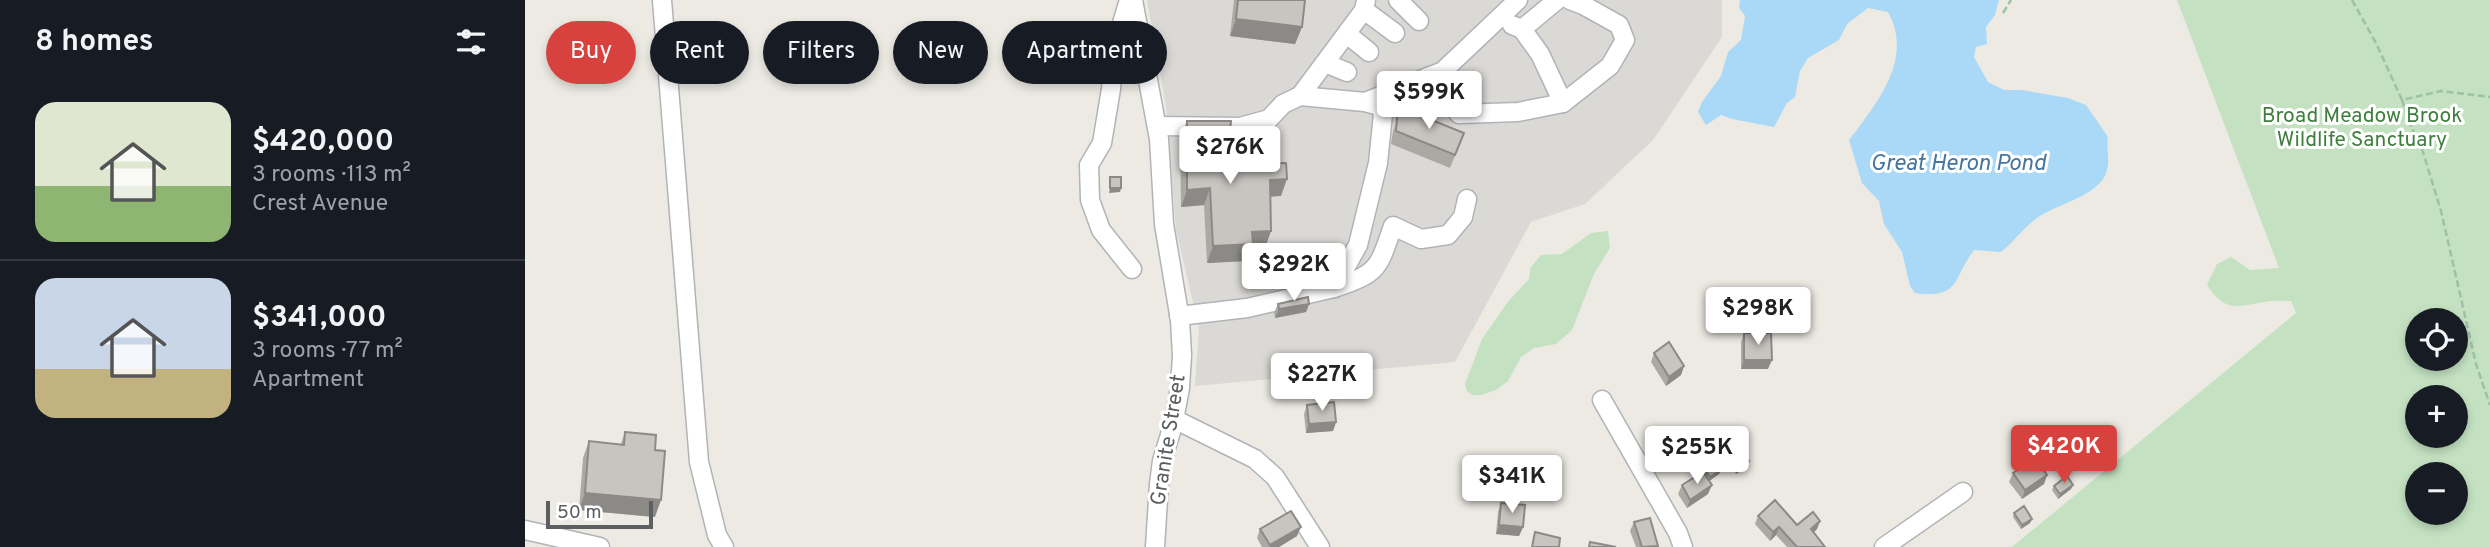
<!DOCTYPE html>
<html lang="en">
<head>
<meta charset="utf-8">
<style>
  body { margin:0; font-family:Overpass,sans-serif; background:#242831; color:#f1f3f6; height:100vh; display:flex; flex-direction:column; font-size:26px; white-space:nowrap }
  * { box-sizing:border-box; margin:0 }
  p { font-size:23px; color:#9ea1a6 }
  .icon { flex:none; width:38px; height:38px; fill:none; stroke:currentColor; stroke-width:2; stroke-linecap:round; stroke-linejoin:round }
  .map { position:relative; flex:1; overflow:hidden }
  .side { display:flex; flex-direction:column; background:#171b24; width:525px }
  .side>* { flex:none }
  .guide { position:absolute; left:21px; top:21px; width:665px; height:63px; display:flex; gap:14px }
  .fabs { position:absolute; left:1880px; top:308px; display:grid; gap:14px }
  .fabs a { display:grid; place-items:center; width:63px; height:63px; border-radius:50%; background:#171b24; box-shadow:0 4px 10px #0003; font-size:35px }
  .scale { position:absolute; left:21px; bottom:18px; width:107px; box-sizing:border-box; padding-left:7px; border:4px solid #5b5f62; border-top:0; font-size:19px; line-height:24px; white-space:nowrap; color:#5b5f62; -webkit-text-stroke:5px #fff; paint-order:stroke }
  .price { position:absolute; translate:-50% -60px; padding:0 16px; border-radius:7px; background:#fff; color:#222; font-size:23px; line-height:46px; filter:drop-shadow(0 2px 4px #0008) }
  .price::after { content:''; position:absolute; left:50%; top:42px; width:21px; height:16px; margin-left:-10px; background:inherit; clip-path:polygon(0 0,100% 0,50% 100%) }
  .price.on { background:#d7423e; color:#fff }
  ul { padding:0; list-style:none }
  li { display:flex; align-items:center; gap:21px; height:175px; padding:0 35px }
  li+li { border-top:2px solid #363941 }
  li span { display:grid; place-items:center; flex:none; width:196px; height:140px; border-radius:21px; color:#555 }
  li>.icon { margin-inline-start:auto }
  span .icon { width:84px; height:84px; fill:#fffc; stroke-width:1 }
  li b { font-size:30px }
  h2 { display:flex; justify-content:space-between; align-items:center; height:84px; padding:0 35px; font-size:30px }
  .tag { padding:0 24px; border-radius:32px; background:#171b24; box-shadow:0 4px 10px #0003; font-size:24px; line-height:63px }
  .tag.on { background:#d7423e; color:#fff }
  main { display:flex; flex:1; min-height:0 }
  .map>svg:first-child { display:block }
  .industrial { fill:#dbd9d5 }
  .green { fill:#c4e2c2; fill-rule:evenodd }
  .water { fill:#a9d9f6 }
  .lines { fill:none; stroke-linecap:round; stroke-linejoin:round }
  .minor-casing { stroke:#b0b4b7; stroke-width:21 }
  .path { stroke:#9cc2a4; stroke-width:2.5; stroke-dasharray:7 3.5; stroke-linecap:butt }
  .minor { stroke:#fff; stroke-width:18 }
  .wall { fill:#aca9a5 }
  .shaded-wall { fill:#8c8a86 }
  .building { fill:#c8c5c0; stroke:#8c8a86; stroke-width:2 }
  .labels { text-anchor:middle; dominant-baseline:central; stroke-width:6; stroke-linejoin:round; paint-order:stroke }
  .park-label { font-size:21px; fill:#3e7f3d; stroke:#fff }
  .street-label { font-size:21px; fill:#5b5f62; stroke:#fff }
  .water-label { font-size:23px; font-style:italic; fill:#46759e; stroke:#fff }
</style>
</head>
<body>
<main>
<section class="side">
<h2>8 homes<svg class="icon" aria-label="filters" viewBox="0 0 24 24"><path d="M4 7h16M4 17h16"/><circle cx="9" cy="7" r="2"/><circle cx="15" cy="17" r="2"/></svg></h2>
<ul>
<li><span style="background:linear-gradient(#dfe7d0 60%,#8fb573 0)"><svg class="icon" aria-label="home" viewBox="0 0 24 24"><path d="M3 11l9-7 9 7M6 9v11h12V9"/></svg></span><div><b>$420,000</b><p>3 rooms · 113 m²</p><p>Crest Avenue</p></div></li>
<li><span style="background:linear-gradient(#c9d6e8 65%,#c2b280 0)"><svg class="icon" aria-label="home" viewBox="0 0 24 24"><path d="M3 11l9-7 9 7M6 9v11h12V9"/></svg></span><div><b>$341,000</b><p>3 rooms · 77 m²</p><p>Apartment</p></div></li>
</ul>
</section>
<div class="map">
<svg width="1965" height="547" viewBox="0 0 1965 547">
  <rect width="100%" height="100%" fill="#eceae3"/>
  <path class="industrial" d="M622,0h575v37l-69,103 -68,64 -54,18 -76,140 -260,24 4,-58 -23,-98 -10,-124z"/>
  <g class="green">
    <path d="M1652,0h313v547h-478l284,-234 -5,-12c-9,0 -18,-1 -27,1 -28,5 -39,10 -57,-17l10,-21 14,-7 19,13 29,-2zM1892,320h38v39h-38zM1892,397h38v39h-38zM1892,474h38v39h-38z"/>
    <path d="M1083,231l2,17 -16,26 -22,56 -16,14 -22,4 -13,9 -13,24 -12,9 -15,5h-9l-5,-4 -2,-7 17,-45 25,-36 22,-24 2,-12 10,-12 21,-1 29,-21z"/>
  </g>
  <path class="water" d="M1215,0h259l-4,15 -9,12 1,17 -11,3 -2,10 14,25 16,8h17l47,8 18,7 22,32c-2,11 2,22 -1,33 -5,25 -51,34 -70,48 -14,10 -23,24 -36,34l-27,-2c-22,29 -13,49 -59,43l-5,-7 -8,-34 -18,-28 -5,-23 -17,-18 -13,-43c28,-37 65,-81 39,-128l-20,-4 -21,16 -8,16 -31,18 -8,13 -5,26 -8,6 -13,24 -42,-8 -11,-4 -15,10 -8,-13 4,-10 19,-26 7,-24 13,-12 4,-24 -6,-8z"/>
  <g class="lines">
    <g class="minor-casing">
      <g id="minor">
        <path d="M137,0l37,462 18,73 7,12"/>
        <path d="M604,0l-14,46 -4,43 -9,54 -13,22 1,35 11,30 31,39"/>
        <path d="M608,0l26,139 5,85 16,96 2,35 -2,33 -7,37 -11,36 -3,23 -4,63"/>
        <path d="M873,0l21,21"/>
        <path d="M839,10l31,23"/>
        <path d="M987,25l10,4 35,-29"/>
        <path d="M997,29l18,25 23,49"/>
        <path d="M822,34l22,18"/>
        <path d="M800,63l22,9"/>
        <path d="M903,77l31,37 59,-2 45,-9 47,-37 15,-26 -6,-15 -36,-20 -13,-5"/>
        <path d="M775,96l64,-86 2,-10"/>
        <path d="M840,102l78,-31 75,-71"/>
        <path d="M632,126l83,1 29,-8 14,-15 17,-8 65,6 15,4 3,8 -5,49 -20,82 -24,43 -87,20 -68,8"/>
        <path d="M809,288c45,-15 44,-19 59,-62l28,13 27,-4 15,-18 4,-18"/>
        <path d="M1077,400l76,133 5,14"/>
        <path d="M649,419l81,40 20,18 45,70"/>
        <path d="M0,530l75,17"/>
        <path d="M1359,547l79,-55"/>
      </g>
    </g>
    <g class="path">
      <path d="M1827,0l24,43 26,57 39,-9 49,6"/>
      <path d="M1478,13l8,-13"/>
      <path d="M1877,100l7,22 13,27 19,62 35,153 14,41"/>
    </g>
    <use href="#minor" class="minor"/>
  </g>
  <g class="wall">
    <path d="M709,0h71l-3,27 -7,17 -65,-8z"/>
    <path d="M877,108l62,25 -14,35 -59,-24 2,-13z"/>
    <path d="M662,121l43,10 -6,17h-2l-2,5h-1v15l27,-2 1,-2 34,32h-11l-5,52h-14l-5,13 -39,2 -3,-58 -23,2 -1,-69z"/>
    <path d="M753,304h31l-3,8 -31,6 -1,-5z"/>
    <path d="M1219,333l24,36h-27v-27z"/>
    <path d="M1129,353l30,13 -3,9 -15,11 -15,-24z"/>
    <path d="M782,405l29,17 -3,9 -27,2 -2,-19z"/>
    <path d="M100,432l30,18v67l-76,-7 4,-52 6,-17 32,3z"/>
    <path d="M1206,460l17,6 -12,8 -6,-10z"/>
    <path d="M1494,463l28,12 -3,9 -22,15 -13,-17 4,-9 4,-2z"/>
    <path d="M1177,466l19,4 -2,4 -10,7 -1,13 -21,14 -9,-14 4,-9 20,-12 -1,-2z"/>
    <path d="M1529,486l17,3 -13,10 -6,-9z"/>
    <path d="M976,503l22,24 -4,9 -23,-2 2,-22z"/>
    <path d="M1489,513l18,6 -2,4 -9,6 -8,-12z"/>
    <path d="M1233,516l39,9 23,-4 -3,8 -3,3 11,15h-38l-11,-12 -6,6 -15,-17z"/>
    <path d="M1109,522l24,25h-22l-6,-16z"/>
    <path d="M735,529l37,7 -18,11h-17l-5,-9z"/>
  </g>
  <g class="shaded-wall">
    <path d="M711,19l66,8 -7,17 -65,-8z"/>
    <path d="M701,131h4l-6,17h-2l-2,5h-7l6,-17z"/>
    <path d="M762,179l-6,17 -17,1 6,-17z"/>
    <path d="M585,188h11l-1,4 -11,1z"/>
    <path d="M685,188l-6,17 -23,2 6,-17z"/>
    <path d="M746,231l-6,17h-14l-5,13 -39,2 6,-17 39,-14z"/>
    <path d="M784,304l-3,8 -31,6 4,-9z"/>
    <path d="M1219,360h28l-4,9h-27z"/>
    <path d="M1159,366l-3,9 -15,11 3,-9z"/>
    <path d="M811,422l-3,9 -27,2 3,-9z"/>
    <path d="M1224,461l-1,5 -12,8 2,-5z"/>
    <path d="M1196,470l-2,4 -11,8 2,-5z"/>
    <path d="M1522,475l-3,9 -22,15 3,-9z"/>
    <path d="M1187,485l-4,9 -21,14 3,-8z"/>
    <path d="M1548,485l-2,4 -13,10 2,-5z"/>
    <path d="M60,493l76,7 -6,17 -76,-7z"/>
    <path d="M1507,519l-2,4 -9,6 1,-4z"/>
    <path d="M1295,521l-3,8 -9,8 3,-8z"/>
    <path d="M974,525l24,2 -4,9 -23,-2z"/>
    <path d="M776,527l-4,9 -18,11h-9v-2z"/>
    <path d="M1254,527l-3,8 -6,6 3,-9z"/>
  </g>
  <g class="building">
    <path d="M713,0h67l-3,27 -66,-8z"/>
    <path d="M877,108l62,25 -9,22 -59,-24 1,-13z"/>
    <path d="M662,121h44l-1,10h-4v5h-7v32l28,-2v-2l39,-1 1,16 -17,1 1,51 -19,1 1,12 -40,2 -3,-58 -23,2z"/>
    <rect x="585" y="177" width="11" height="11"/>
    <path d="M783,297l1,7 -30,5 -1,-5z"/>
    <path d="M1219,333h27l1,27h-28z"/>
    <path d="M1144,342l15,24 -15,11 -15,-24z"/>
    <path d="M809,402l2,20 -27,2 -2,-19z"/>
    <path d="M100,432l31,3 -1,15 10,1 -4,49 -76,-7 4,-52 35,4z"/>
    <path d="M1218,452l6,9 -11,8 -7,-9z"/>
    <path d="M1507,454l15,21 -22,15 -12,-17 9,-6 -3,-4z"/>
    <path d="M1188,459l8,11 -11,7 -8,-11z"/>
    <path d="M1178,472l9,13 -22,15 -8,-15z"/>
    <path d="M1542,476l6,9 -13,9 -6,-8z"/>
    <path d="M1250,500l22,25 16,-13 7,9 -9,8 14,18h-28l-18,-20 -6,5 -15,-16z"/>
    <path d="M976,503l24,2 -2,22 -24,-2z"/>
    <path d="M1499,506l8,13 -10,6 -8,-12z"/>
    <path d="M766,511l10,16 -31,18 -10,-16z"/>
    <path d="M1125,518l8,28 -16,1 -8,-25z"/>
    <path d="M1010,532l25,6 -1,9h-27z"/>
    <path d="M1065,542l26,5h-27z"/>
  </g>
  <g class="labels">
    <g class="park-label">
      <text x="1837" y="116">Broad Meadow Brook<tspan x="1837" dy="24">Wildlife Sanctuary</tspan></text>
    </g>
    <g class="street-label">
      <text transform="translate(644 440) rotate(-81)">Granite Street</text>
    </g>
    <g class="water-label">
      <text x="1433" y="164">Great Heron Pond</text>
    </g>
  </g>
</svg>
<div class="fabs">
<a><svg class="icon" aria-label="locate" viewBox="0 0 24 24"><circle cx="12" cy="12" r="6"/><path d="M12 2v4M12 18v4M2 12h4M18 12h4"/></svg></a>
<a>+</a>
<a>−</a>
</div>
<div class="scale">50 m</div>
<b class="price" style="left:904px;top:131px">$599K</b>
<b class="price" style="left:705px;top:186px">$276K</b>
<b class="price" style="left:769px;top:303px">$292K</b>
<b class="price" style="left:1233px;top:347px">$298K</b>
<b class="price" style="left:797px;top:413px">$227K</b>
<b class="price on" style="left:1539px;top:485px">$420K</b>
<b class="price" style="left:1172px;top:486px">$255K</b>
<b class="price" style="left:987px;top:515px">$341K</b>
<div class="guide">
<a class="tag on">Buy</a>
<a class="tag">Rent</a>
<a class="tag">Filters</a>
<a class="tag">New</a>
<a class="tag">Apartment</a>
</div>
</div>
</main>
</body>
</html>
